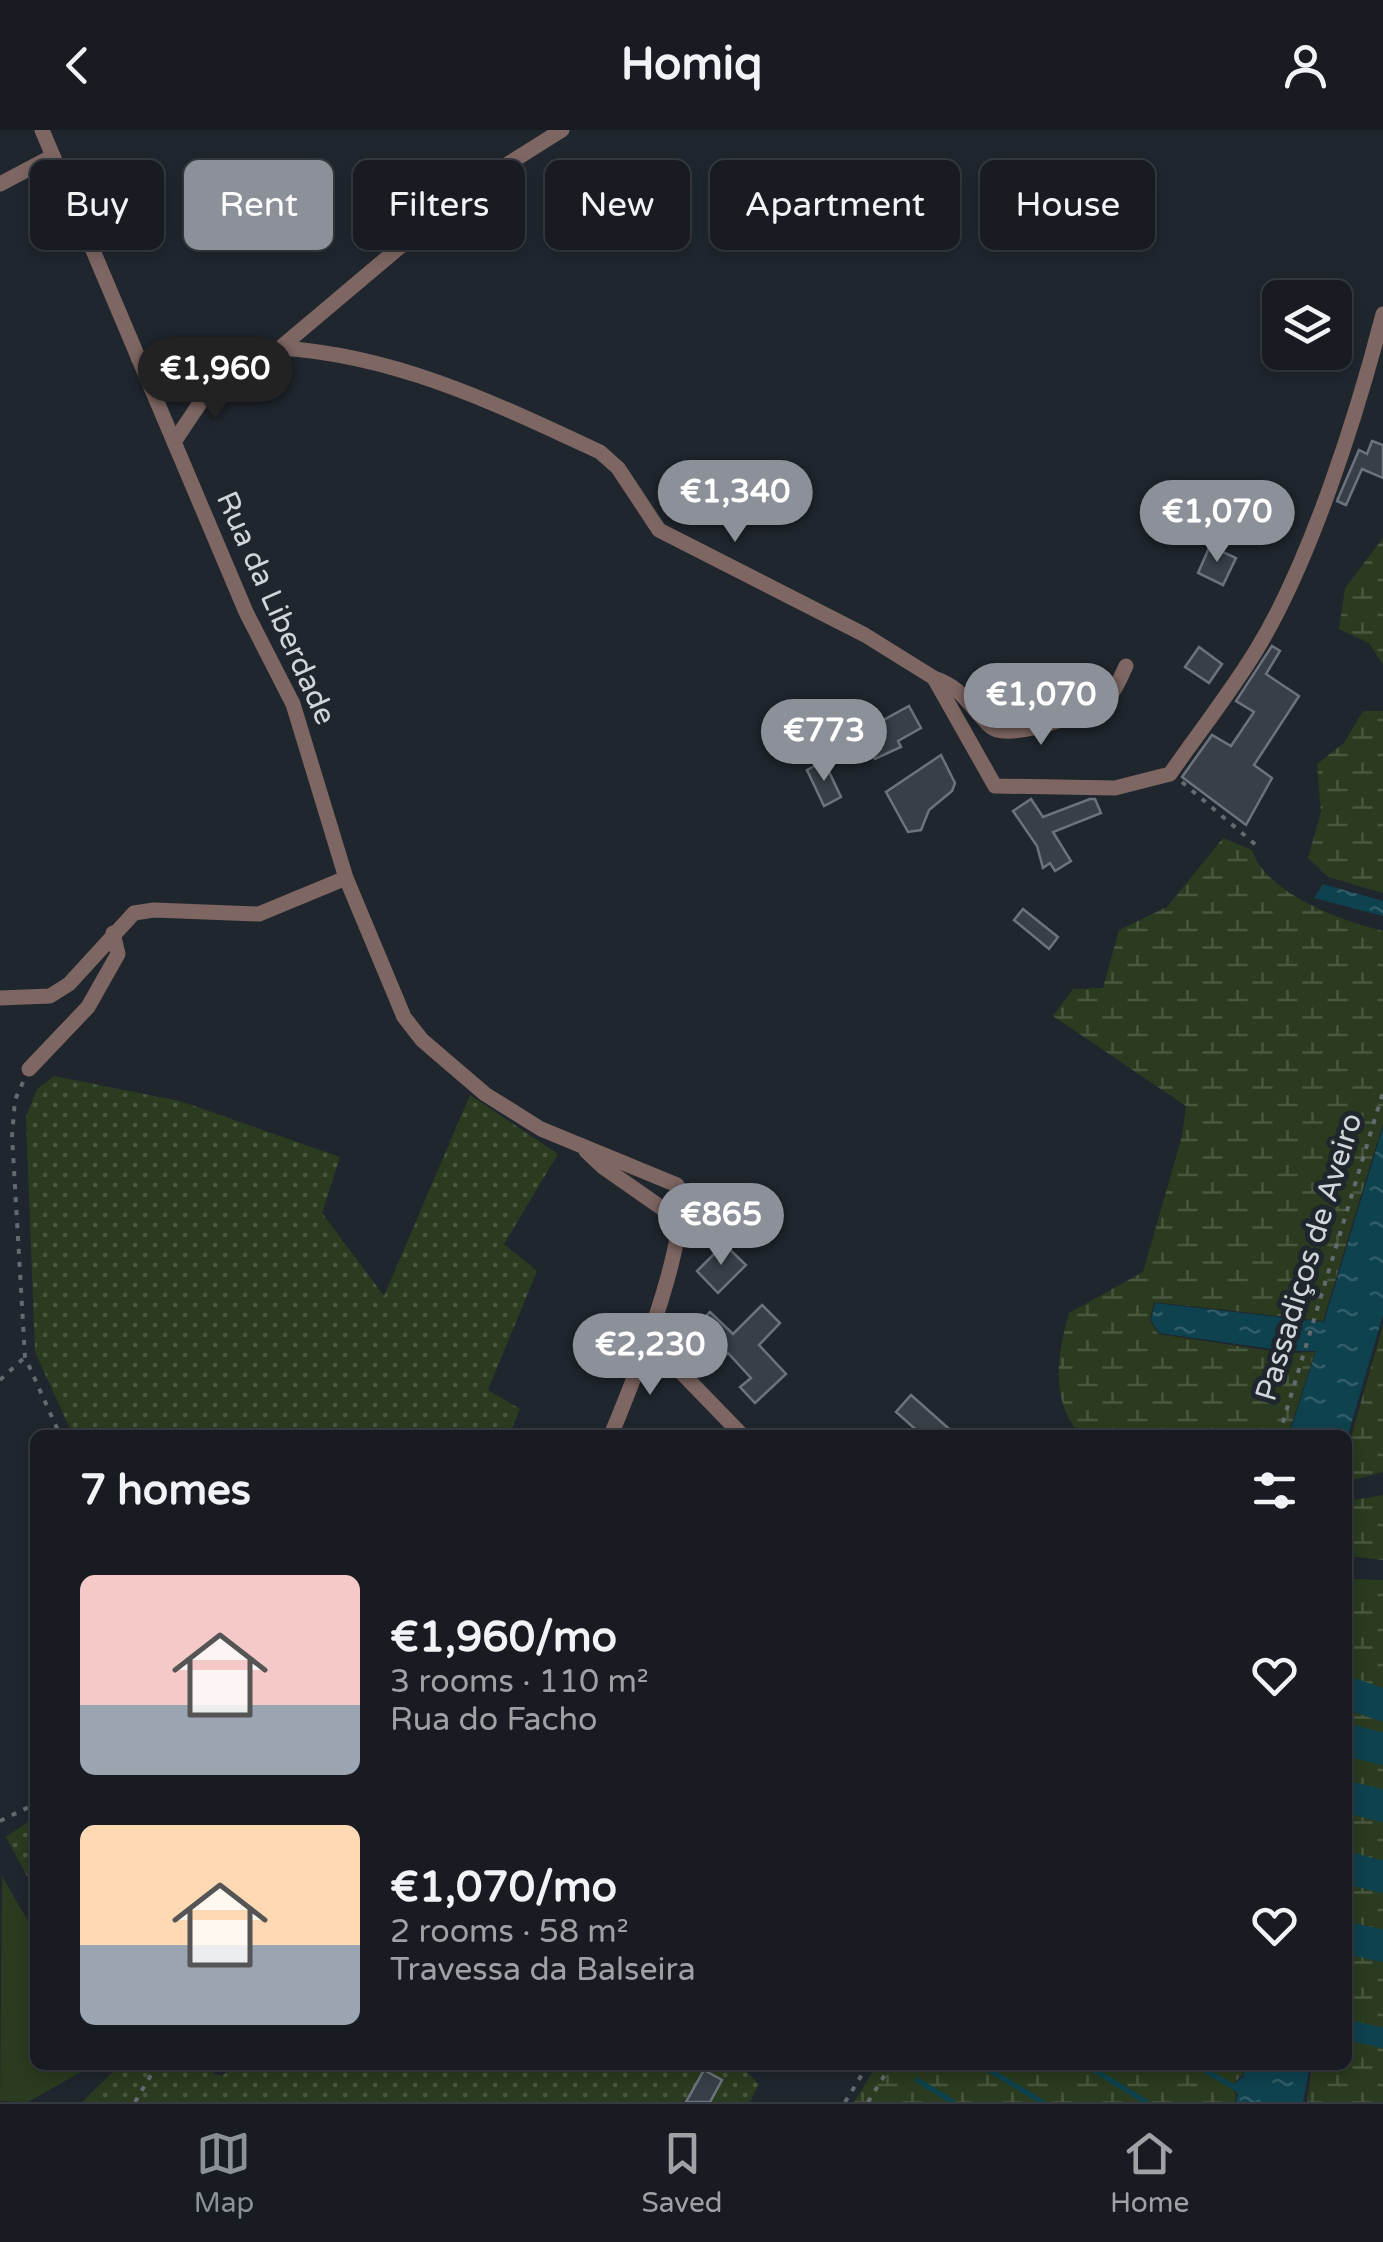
<!DOCTYPE html>
<html lang="en">
<head>
<meta charset="utf-8">
<style>
  body { margin:0; font-family:"Varela Round",sans-serif; background:#21252a; color:#f1f3f6; height:100vh; display:flex; flex-direction:column; font-size:38px; white-space:nowrap }
  * { box-sizing:border-box; margin:0 }
  p { font-size:32px; color:#9fa1a5 }
  .icon { flex:none; width:55px; height:55px; fill:none; stroke:currentColor; stroke-width:2; stroke-linecap:round; stroke-linejoin:round }
  .map { position:relative; flex:1; overflow:hidden }
  .sheet { position:absolute; left:30px; top:1300px; width:1322px; height:640px; display:flex; flex-direction:column; background:#181c22; border-radius:15px; box-shadow:0 5px 15px #0003,0 0 0 2px #363a40 }
  .sheet>* { flex:none }
  .banner { position:absolute; left:30px; top:30px; width:1325px; height:90px; display:flex; gap:20px }
  .controls { position:absolute; left:1262px; top:150px; display:grid; gap:20px }
  .controls a { display:grid; place-items:center; width:90px; height:90px; border-radius:15px; background:#181c22; box-shadow:0 5px 15px #0003,0 0 0 2px #363a40; font-size:50px }
  .price { position:absolute; translate:-50% -85px; padding:0 22px; border-radius:35px; background:#8c9099; color:#fff; font-size:32px; line-height:65px; filter:drop-shadow(0 2px 5px #0008) }
  .price::after { content:''; position:absolute; left:50%; top:60px; width:30px; height:22px; margin-left:-15px; background:inherit; clip-path:polygon(0 0,100% 0,50% 100%) }
  .price.selected { background:#222; color:#fff }
  ul { padding:0; list-style:none }
  li { display:flex; align-items:center; gap:30px; height:250px; padding:0 50px }
  li span { display:grid; place-items:center; flex:none; width:280px; height:200px; border-radius:15px; color:#555 }
  li>.icon { margin-inline-start:auto }
  span .icon { width:120px; height:120px; fill:#fffc; stroke-width:1 }
  li b { font-size:42px }
  h2 { display:flex; justify-content:space-between; align-items:center; height:120px; padding:0 50px; font-size:42px }
  .pill { padding:0 35px; border-radius:15px; background:#181c22; box-shadow:0 5px 15px #0003,0 0 0 2px #363a40; font-size:35px; line-height:90px }
  .pill.selected { background:#8c9099; color:#fff }
  header { display:flex; justify-content:space-between; align-items:center; height:130px; padding:0 50px; background:#181c22; font-size:45px; font-weight:700 }
  .dock { display:flex; justify-content:space-around; align-items:center; height:140px; border-top:2px solid #363a40; background:#181c22; font-size:28px; color:#9fa1a5 }
  .dock a { display:grid; justify-items:center; gap:5px }
  .dock .selected { color:#8c9099 }
  .map>svg:first-child { display:block }
  .grass { fill:url(#grass-dots) }
  .wetland { fill:url(#wetland-marsh) }
  .park { fill:#2a3b1f }
  .water { fill:url(#water-ripples) }
  .lines { fill:none; stroke-linecap:round; stroke-linejoin:round }
  .stream { stroke:#0e424e; stroke-width:5 }
  .canal { stroke:#0e424e; stroke-width:20 }
  .river { stroke:#0e424e; stroke-width:32 }
  .building { fill:#383f47; stroke:#6c737c; stroke-width:2.5 }
  .path { stroke:#646a70; stroke-width:4; stroke-dasharray:5 8; stroke-linecap:butt }
  .minor { stroke:#7e6762; stroke-width:15 }
  .labels { text-anchor:middle; dominant-baseline:central; stroke-width:10; stroke-linejoin:round; paint-order:stroke }
  .street-label { font-size:30px; fill:#d2d6db; stroke:#20262e }
</style>
</head>
<body>
<header><svg class="icon" aria-label="back" viewBox="0 0 24 24"><path d="M15 5l-7 7 7 7"/></svg>Homiq<svg class="icon" aria-label="person" viewBox="0 0 24 24"><circle cx="12" cy="8" r="4"/><path d="M4 21q1-7 8-7t8 7"/></svg></header>
<div class="map">
<svg width="1383" height="1972" viewBox="0 0 1383 1972">
  <defs>
    <pattern id="grass-dots" width="8" height="8" patternUnits="userSpaceOnUse" patternTransform="scale(2.5)"><rect width="8" height="8" fill="#2a3b1f"/><path d="M2 2h.1M6 6h.1" fill="none" stroke="#48573f" stroke-width="1.8" stroke-linecap="round"/></pattern>
    <pattern id="wetland-marsh" width="20" height="14" patternUnits="userSpaceOnUse" patternTransform="scale(2.5)"><rect width="20" height="14" fill="#2a3b1f"/><path d="M1 5h8M5 5V1M11 12h8M15 12V8" fill="none" stroke="#48573f"/></pattern>
    <pattern id="water-ripples" width="26" height="14" patternUnits="userSpaceOnUse" patternTransform="scale(2.5)"><rect width="26" height="14" fill="#0e424e"/><path d="M2 4q2-2 4 0t4 0M15 11q2-2 4 0t4 0" fill="none" stroke="#305d67"/></pattern>
  </defs>
  <rect width="100%" height="100%" fill="#20262e"/>
  <g class="grass">
    <path d="M54,946l126,25 160,56 -18,56 62,83 86,-201 88,59 -54,90 33,27 -49,119 32,19 -11,26h-436l-38,-83 -9,-235 11,-28z"/>
    <path d="M35,1687v74l-29,-54z"/>
    <path d="M120,1935h93l1,9 8,2 12,-11h506l19,19 -9,18h-668z"/>
  </g>
  <g class="wetland">
    <path d="M1383,408v127l-14,-22 -30,-14 6,-41z"/>
    <path d="M1363,581h20v182l-55,-16 -20,-19 13,-46 -4,-48 27,-21z"/>
    <path d="M1223,708l29,12c14,44 90,71 131,81v192l-60,198 -169,-19 -4,18 8,14 128,19 29,-1 -27,83h-208c-30,-35 -23,-80 -11,-122l74,-41 39,-136 4,-30 -133,-90 20,-27 30,-1 16,-58 48,-23z"/>
    <path d="M1383,1195v147l-30,8 -5,-3v-29z"/>
    <path d="M1383,1365v65l-35,-4v-55z"/>
    <path d="M1348,1449l35,1v522h-76l5,-37h36z"/>
    <path d="M877,1935h368l-3,11 -12,10 6,8 -1,8h-381z"/>
  </g>
  <path class="park" d="M2,1746l33,57v132h58l-65,37 -28,-1z"/>
  <g class="water">
    <path d="M1323,754l60,17v15l-69,-18z"/>
    <path d="M1383,997v188l-35,120h-59l27,-84h-30l-127,-18 -8,-13 4,-17 169,19z"/>
    <path d="M1246,1935h64l-7,37h-67l2,-8 -7,-8 12,-9z"/>
  </g>
  <g class="lines">
    <g class="stream">
      <path d="M981,1935l61,37"/>
      <path d="M1086,1935l60,37"/>
      <path d="M1196,1935l41,24"/>
      <path d="M917,1950l36,22"/>
    </g>
    <path class="canal" d="M1348,1900l35,8"/>
    <g class="river">
      <path d="M1348,1563l35,12"/>
      <path d="M1348,1610l35,9"/>
      <path d="M1348,1667l35,9"/>
      <path d="M1348,1738l35,9"/>
      <path d="M1348,1808l35,8"/>
    </g>
  </g>
  <g class="building">
    <path d="M1372,311l11,4v33l-21,-9 -16,36 -9,-4 22,-51 8,4z"/>
    <path d="M1210,416l26,12 -13,27 -25,-12z"/>
    <path d="M1272,516l8,5 -14,23 33,22 -45,69 18,13 -26,47 -64,-48 30,-42 19,11 23,-34 -18,-11z"/>
    <path d="M1199,517l23,17 -13,19 -24,-16z"/>
    <path d="M909,576l12,22 -23,13 3,6 -26,12 -15,-26z"/>
    <path d="M941,625l14,28 -3,8 -23,19 -8,20 -13,2 -22,-40z"/>
    <path d="M824,631l17,36 -17,9 -17,-36z"/>
    <path d="M1031,669l12,18 47,-18h5l6,14 -48,19 18,29 -16,10 -5,-8 -7,5 -6,-22 -24,-35z"/>
    <path d="M1023,779l35,28 -9,12 -35,-29z"/>
    <path d="M724,1114l22,21 -28,28 -21,-22z"/>
    <path d="M762,1175l18,18 -21,22 27,29 -31,29 -15,-16 11,-9 -23,-25 -20,21 -18,-17 4,-4 -12,-12 28,-29 23,22z"/>
    <path d="M911,1265l45,40h-34l-26,-23z"/>
    <path d="M704,1940l18,10 -12,22h-24z"/>
  </g>
  <g class="lines">
    <g class="path">
      <path d="M1182,652l74,63"/>
      <path d="M23,952l-8,18 -3,36 13,221 35,78"/>
      <path d="M0,1250l25,-23"/>
      <path d="M1279,1305l104,-343"/>
      <path d="M0,1691l35,-17"/>
      <path d="M135,1972l22,-37"/>
      <path d="M845,1972l23,-37"/>
      <path d="M868,1972l23,-37"/>
    </g>
    <g class="minor">
      <path d="M42,0l204,482 47,92 53,174 58,139 18,23 63,54 56,35 136,56c18,46 -46,202 -66,250"/>
      <path d="M0,54l53,-28"/>
      <path d="M280,218c116,7 217,56 320,104l18,16 41,62 206,105 69,43 61,108 120,2 55,-14c29,-42 61,-82 87,-125 54,-89 100,-234 126,-335"/>
      <path d="M138,228l92,20"/>
      <path d="M174,312l28,-42 78,-52 191,-161 91,-57"/>
      <path d="M934,548c30,10 35,29 57,49 17,15 99,-14 116,-28 10,-10 13,-21 19,-33"/>
      <path d="M0,868l50,-2 19,-12 65,-71 20,-3 105,4 87,-36"/>
      <path d="M29,939l59,-62 30,-53 -5,-21"/>
      <path d="M586,1021l17,16 76,53"/>
      <path d="M648,1214l26,21 68,70"/>
    </g>
  </g>
  <g class="labels">
    <g class="street-label">
      <text transform="translate(276 478) rotate(66)">Rua da Liberdade</text>
      <text transform="translate(1309 1127) rotate(-73)">Passadiços de Aveiro</text>
    </g>
  </g>
</svg>
<div class="controls">
<a><svg class="icon" aria-label="layers" viewBox="0 0 24 24"><path d="M12 4l9 5-9 5-9-5zM3 14l9 5 9-5"/></svg></a>
</div>
<b class="price selected" style="left:215px;top:292px">€1,960</b>
<b class="price" style="left:735px;top:415px">€1,340</b>
<b class="price" style="left:1217px;top:435px">€1,070</b>
<b class="price" style="left:1041px;top:618px">€1,070</b>
<b class="price" style="left:824px;top:654px">€773</b>
<b class="price" style="left:721px;top:1138px">€865</b>
<b class="price" style="left:650px;top:1268px">€2,230</b>
<div class="banner">
<a class="pill">Buy</a>
<a class="pill selected">Rent</a>
<a class="pill">Filters</a>
<a class="pill">New</a>
<a class="pill">Apartment</a>
<a class="pill">House</a>
</div>
<section class="sheet">
<h2>7 homes<svg class="icon" aria-label="filters" viewBox="0 0 24 24"><path d="M4 7h16M4 17h16"/><circle cx="9" cy="7" r="2"/><circle cx="15" cy="17" r="2"/></svg></h2>
<ul>
<li><span style="background:linear-gradient(#f6c9c9 65%,#9aa5b1 0)"><svg class="icon" aria-label="home" viewBox="0 0 24 24"><path d="M3 11l9-7 9 7M6 9v11h12V9"/></svg></span><div><b>€1,960/mo</b><p>3 rooms · 110 m²</p><p>Rua do Facho</p></div><svg class="icon" aria-label="heart" viewBox="0 0 24 24"><path d="M12 20l-8-8c-3-5 5-10 8-4 3-6 11-1 8 4z"/></svg></li>
<li><span style="background:linear-gradient(#ffd9b3 60%,#9aa5b1 0)"><svg class="icon" aria-label="home" viewBox="0 0 24 24"><path d="M3 11l9-7 9 7M6 9v11h12V9"/></svg></span><div><b>€1,070/mo</b><p>2 rooms · 58 m²</p><p>Travessa da Balseira</p></div><svg class="icon" aria-label="heart" viewBox="0 0 24 24"><path d="M12 20l-8-8c-3-5 5-10 8-4 3-6 11-1 8 4z"/></svg></li>
</ul>
</section>
</div>
<nav class="dock">
<a class="selected"><svg class="icon" aria-label="map" viewBox="0 0 24 24"><path d="M3 6l6-2 6 2 6-2v14l-6 2-6-2-6 2zM9 4v14M15 6v14"/></svg>Map</a>
<a><svg class="icon" aria-label="saved" viewBox="0 0 24 24"><path d="M7 4h10v16l-5-4-5 4z"/></svg>Saved</a>
<a><svg class="icon" aria-label="home" viewBox="0 0 24 24"><path d="M3 11l9-7 9 7M6 9v11h12V9"/></svg>Home</a>
</nav>
</body>
</html>
